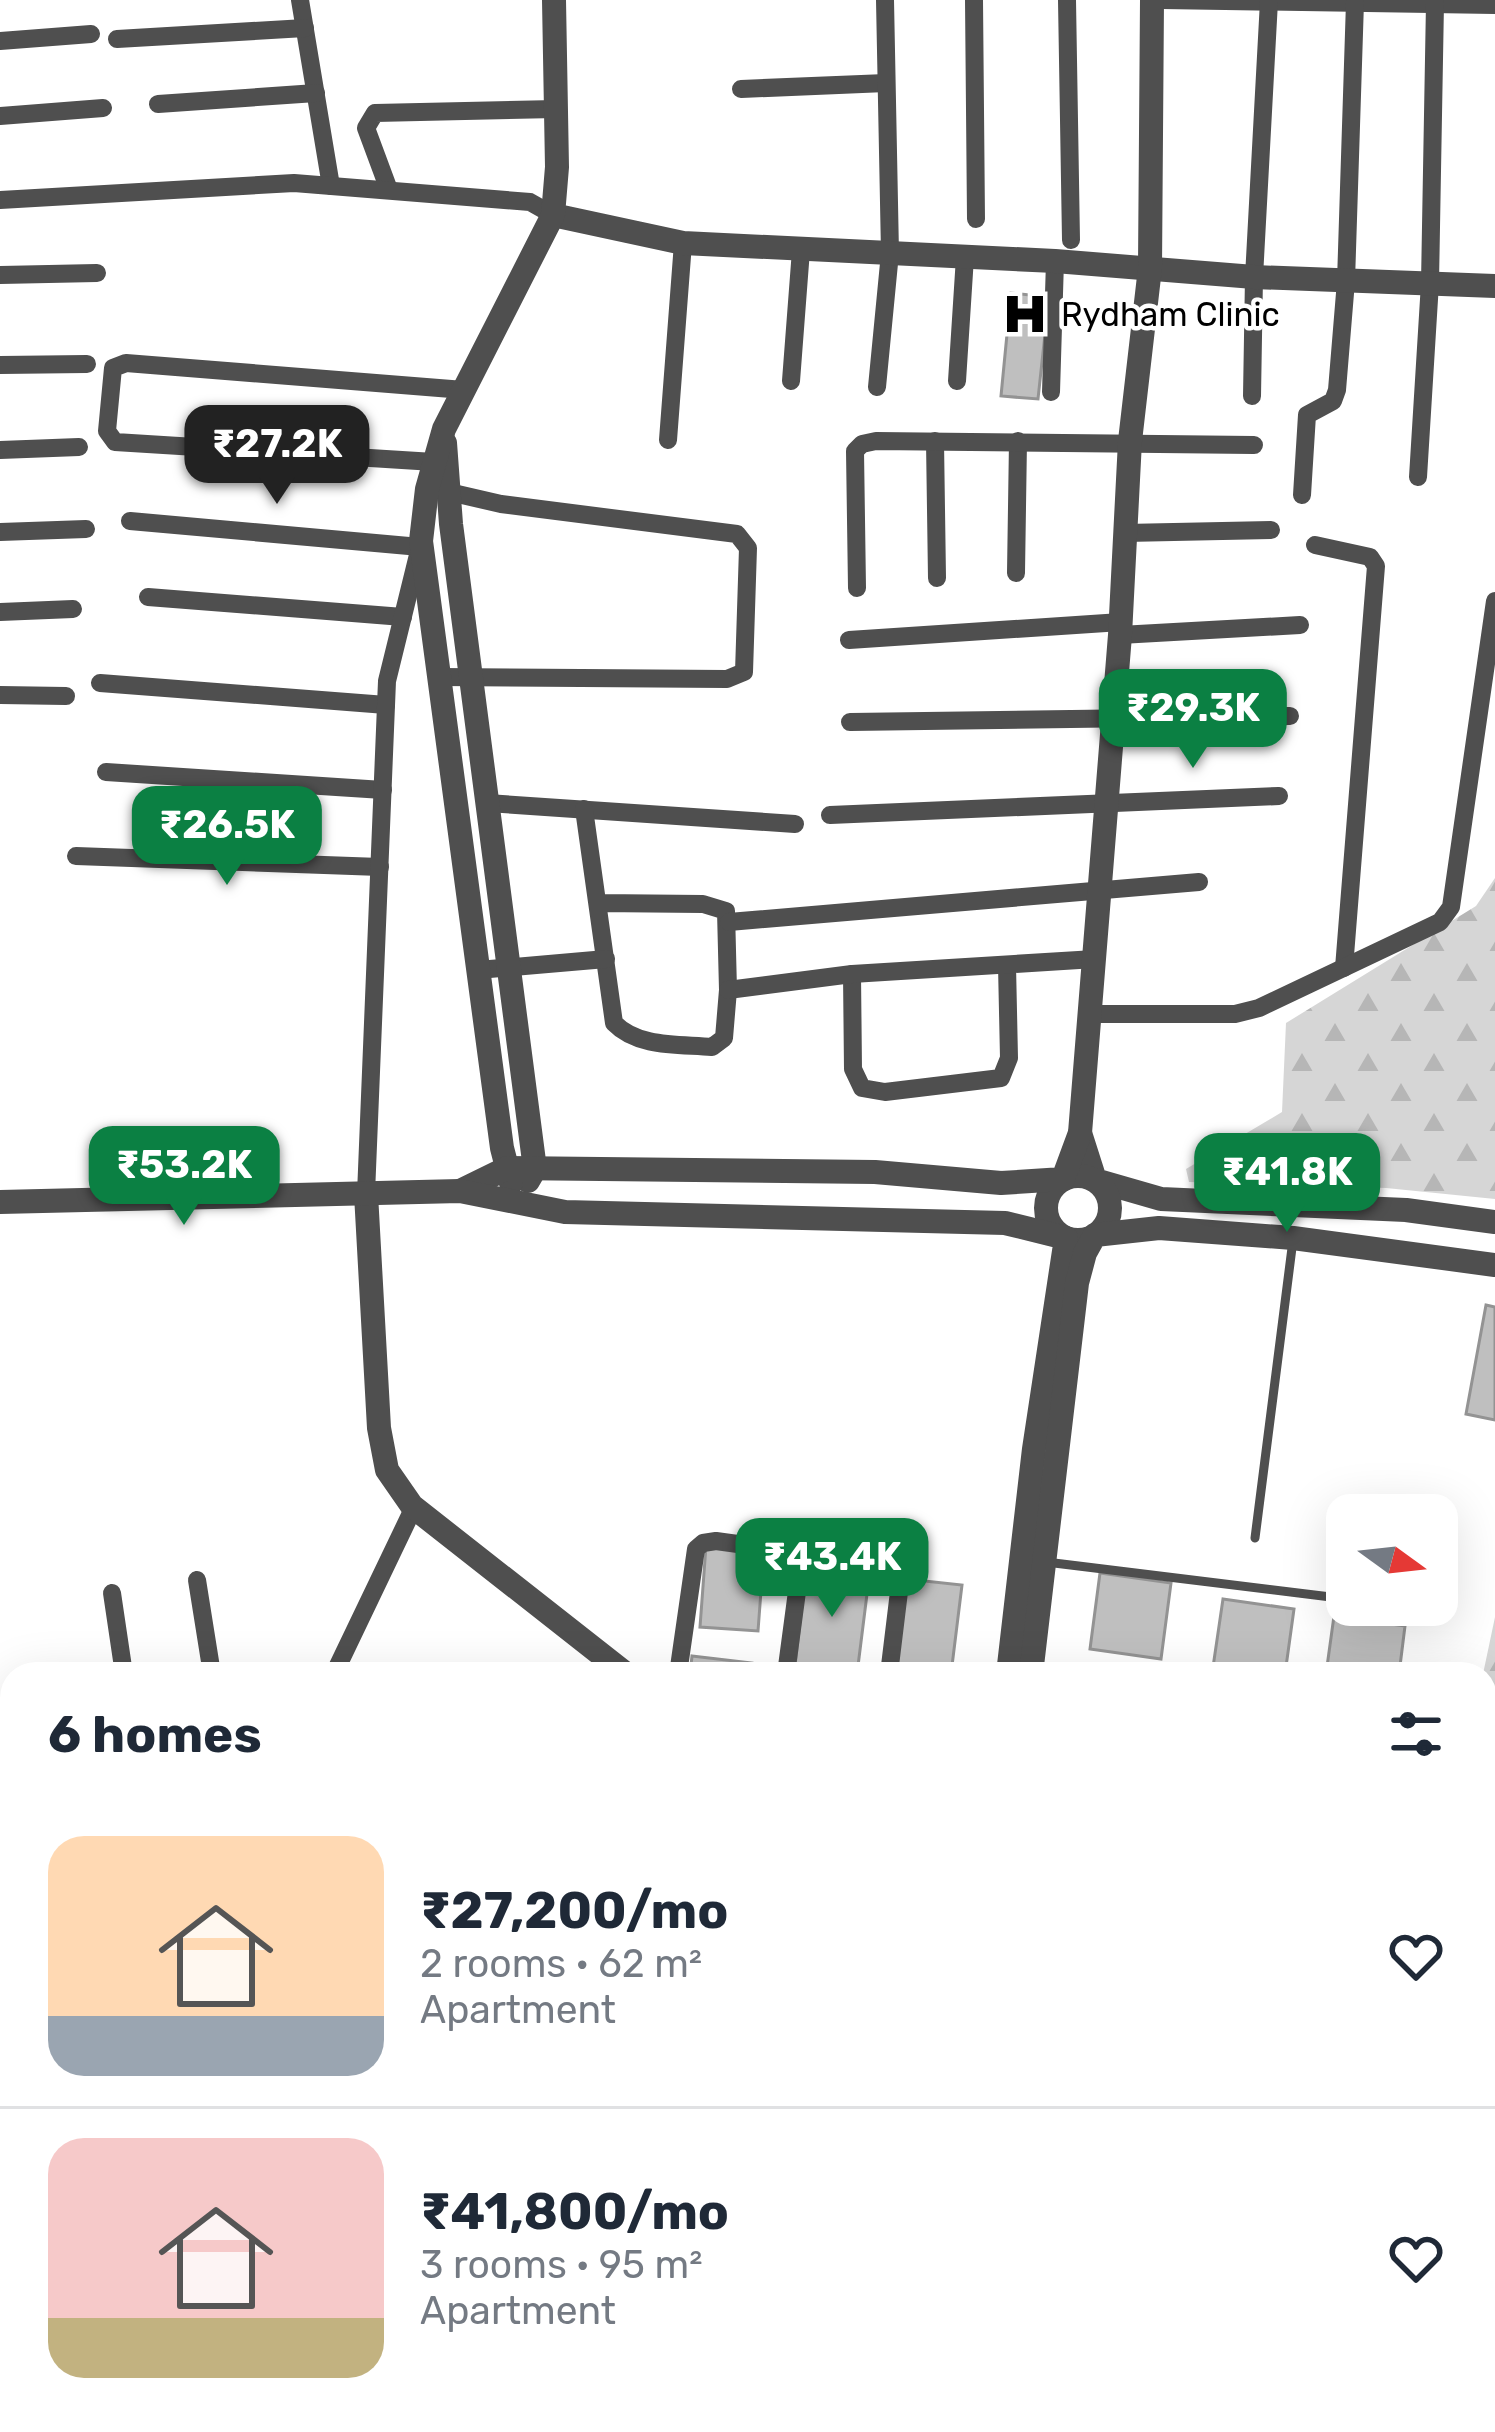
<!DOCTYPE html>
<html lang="en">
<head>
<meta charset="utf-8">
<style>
  body { margin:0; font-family:Rubik,sans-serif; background:#f6f6f7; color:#1f2937; height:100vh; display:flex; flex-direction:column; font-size:45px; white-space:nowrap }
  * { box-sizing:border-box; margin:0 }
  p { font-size:39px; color:#747a83 }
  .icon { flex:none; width:66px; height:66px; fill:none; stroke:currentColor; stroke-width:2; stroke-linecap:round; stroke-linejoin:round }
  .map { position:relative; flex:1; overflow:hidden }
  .panel { position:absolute; left:0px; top:1662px; width:1497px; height:771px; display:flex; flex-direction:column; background:#fff; border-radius:36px 36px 0 0; box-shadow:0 12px 48px #0002 }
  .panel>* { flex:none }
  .needle { width:78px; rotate:105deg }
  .tools { position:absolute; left:1326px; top:1494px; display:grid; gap:24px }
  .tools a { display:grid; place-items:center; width:132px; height:132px; border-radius:24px; background:#fff; box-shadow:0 12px 48px #0002; font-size:60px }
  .price { position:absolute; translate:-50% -102px; padding:0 27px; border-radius:24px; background:#0b8043; color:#fff; font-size:39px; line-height:78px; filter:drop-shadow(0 3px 6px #0008) }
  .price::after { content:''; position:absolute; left:50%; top:72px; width:36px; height:27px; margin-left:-18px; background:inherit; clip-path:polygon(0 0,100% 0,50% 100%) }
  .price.active { background:#222; color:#fff }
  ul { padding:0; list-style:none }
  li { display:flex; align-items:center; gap:36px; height:300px; padding:0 48px }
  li+li { border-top:3px solid #e0e1e3 }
  li span { display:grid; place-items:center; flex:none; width:336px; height:240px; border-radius:36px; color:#555 }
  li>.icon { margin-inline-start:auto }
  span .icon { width:144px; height:144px; fill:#fffc; stroke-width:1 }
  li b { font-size:51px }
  h2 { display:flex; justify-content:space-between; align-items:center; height:144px; padding:0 48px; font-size:51px }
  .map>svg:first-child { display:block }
  .forest { fill:url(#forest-firs) }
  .building { fill:#bfbfbf; stroke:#939393; stroke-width:3 }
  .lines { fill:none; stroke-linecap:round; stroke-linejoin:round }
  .service { stroke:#4f4f4f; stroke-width:9 }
  .minor { stroke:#4f4f4f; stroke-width:18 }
  .tertiary { stroke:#4f4f4f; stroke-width:24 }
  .labels { text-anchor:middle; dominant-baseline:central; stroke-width:9; stroke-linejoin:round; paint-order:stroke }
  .poi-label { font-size:33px; fill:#000; stroke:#fff; text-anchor:start }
</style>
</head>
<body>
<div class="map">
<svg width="1495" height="2432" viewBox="0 0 1495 2432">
  <defs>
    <pattern id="forest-firs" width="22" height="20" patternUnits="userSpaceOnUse" patternTransform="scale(3)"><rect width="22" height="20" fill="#d6d6d6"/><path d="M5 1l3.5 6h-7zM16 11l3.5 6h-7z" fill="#b6b6b6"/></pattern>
  </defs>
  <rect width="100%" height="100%" fill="#fff"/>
  <g class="forest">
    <path d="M1495,878v321l-109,-11 -197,-6 -3,-13 96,-57 4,-89 190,-117z"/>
    <path d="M1495,1617v679l-4,-53 -6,-14 -2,-555z"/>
  </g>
  <g class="building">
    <path d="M1011,293l38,4 -11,102 -37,-3z"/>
    <path d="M1486,1305l9,2v113l-29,-6z"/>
    <path d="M706,1546l58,5 -6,80 -58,-4z"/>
    <path d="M807,1563l63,7 -13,104h-63z"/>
    <path d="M1100,1573l71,10 -10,76 -71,-10z"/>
    <path d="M906,1579l56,6 -11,89 -57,-3z"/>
    <path d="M1223,1599l71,10 -9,65h-73z"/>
    <path d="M1334,1616l71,10 -6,48h-73z"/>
    <path d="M692,1656l60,7 -1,11h-61z"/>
    <path d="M1061,2421h111l2,11h-111z"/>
    <path d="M1188,2421h95l-78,11h-15z"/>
    <path d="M1319,2421h48l1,11h-47z"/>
  </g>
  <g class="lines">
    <g class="service">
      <path d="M1255,1538l38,-298"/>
      <path d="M1046,1562l301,37"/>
      <path d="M2,1788l10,130"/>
      <path d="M0,2040l12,-17"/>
      <path d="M0,2349l8,32 -8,28"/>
    </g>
    <g class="minor">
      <path d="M300,0l31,186"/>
      <path d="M974,0l2,219"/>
      <path d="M1067,0l4,240"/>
      <path d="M1162,0l333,5"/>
      <path d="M117,39l188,-11"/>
      <path d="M0,41l91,-7"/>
      <path d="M741,89l145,-6"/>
      <path d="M158,104l158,-11"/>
      <path d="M0,116l103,-8"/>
      <path d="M389,190l-23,-62 9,-15 181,-4"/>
      <path d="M0,200l294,-17 236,19 23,13"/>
      <path d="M0,275l97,-2"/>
      <path d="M0,365l87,-1"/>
      <path d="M791,381l10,-131"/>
      <path d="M957,381l8,-124"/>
      <path d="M877,387l13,-134 -5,-253"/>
      <path d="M1051,392l4,-131"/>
      <path d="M1252,396l2,-119 15,-276"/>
      <path d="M668,440l15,-197"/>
      <path d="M935,441l2,137"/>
      <path d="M0,450l79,-3"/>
      <path d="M434,462l-319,-20 -8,-11 6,-63 13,-5 338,27"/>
      <path d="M1418,477l12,-194 5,-280"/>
      <path d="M1302,495l5,-80 26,-14 4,-11 9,-109 9,-279"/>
      <path d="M130,521l290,26"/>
      <path d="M0,532l86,-3"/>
      <path d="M1125,533l146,-3"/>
      <path d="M1315,545l55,12 6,9 -32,402"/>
      <path d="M1016,573l2,-132"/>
      <path d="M857,588l-2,-137 7,-7 14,-3 378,4"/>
      <path d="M148,597l255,20"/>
      <path d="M0,612l73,-3"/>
      <path d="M1120,635l180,-10"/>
      <path d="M849,640l272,-18"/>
      <path d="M439,677l288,2 17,-7 4,-124 -11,-14 -236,-30 -52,-12"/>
      <path d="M100,683l286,22"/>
      <path d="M0,695l66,1"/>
      <path d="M850,722l440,-6"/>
      <path d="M106,772l277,18"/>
      <path d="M487,803l308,21"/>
      <path d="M584,809l30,214c24,25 66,21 98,24l12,-9 4,-48 -2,-79 -23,-7 -105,-1"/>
      <path d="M830,815l449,-19"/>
      <path d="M76,856l304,11"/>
      <path d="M729,922l470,-40"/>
      <path d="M478,970l128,-11"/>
      <path d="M852,974l1,95 9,19 23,4 116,-14 8,-20 -2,-93"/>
      <path d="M728,990l124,-16 243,-15"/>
      <path d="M1091,1014h144l24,-6 181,-86 11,-15 44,-306"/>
      <path d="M366,1194l21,-513 31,-126"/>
      <path d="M197,1580l15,94"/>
      <path d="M112,1593l12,81"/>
      <path d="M334,1674l80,-167"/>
      <path d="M678,1674l18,-125 7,-6 13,-2 186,26 -13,107"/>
      <path d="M786,1674l16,-120"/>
      <path d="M0,1789l12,-2"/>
      <path d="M1246,2432l41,-6 16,6"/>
    </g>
    <g class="tertiary">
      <path d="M553,215l130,28 372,18 199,16 241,9"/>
      <path d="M445,443l6,81 84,645 -7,12"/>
      <path d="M1080,1133l15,47 66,19 245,11 89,12"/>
      <circle cx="1078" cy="1208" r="32"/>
      <path d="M511,1183l-9,-35 -81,-607 6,-52 17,-60 109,-214 4,-48 -3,-167"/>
      <path d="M460,1191l47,-23 368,4 126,11 62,-4 17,-46 40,-498 10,-194 20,-173 2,-268"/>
      <path d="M366,1194l13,234 8,42 25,36 214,168"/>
      <path d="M0,1202l460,-11 105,21 440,11 61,15 -32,211 -26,225"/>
      <path d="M1031,1674l46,-391 8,-30 10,-18 64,-7 134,10 202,27"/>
      <path d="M1012,2421l2,11"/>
      <path d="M1036,2421l2,11"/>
      <path d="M566,2432l1,-11"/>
    </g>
  </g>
  <defs>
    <g id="hospital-bare" transform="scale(3.6)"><path d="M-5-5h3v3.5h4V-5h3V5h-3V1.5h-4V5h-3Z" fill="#000" stroke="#fff" stroke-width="2.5" paint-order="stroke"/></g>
  </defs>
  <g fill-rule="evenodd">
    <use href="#hospital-bare" x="1025" y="314"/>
  </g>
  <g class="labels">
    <g class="poi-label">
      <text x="1061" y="314">Rydham Clinic</text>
    </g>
  </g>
</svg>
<div class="tools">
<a><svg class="needle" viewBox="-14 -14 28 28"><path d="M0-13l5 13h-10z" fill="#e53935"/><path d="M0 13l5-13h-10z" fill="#747a83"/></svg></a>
</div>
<b class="price active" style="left:277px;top:507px">₹27.2K</b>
<b class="price" style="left:1193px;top:771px">₹29.3K</b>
<b class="price" style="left:227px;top:888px">₹26.5K</b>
<b class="price" style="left:184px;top:1228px">₹53.2K</b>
<b class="price" style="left:1287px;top:1235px">₹41.8K</b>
<b class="price" style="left:832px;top:1620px">₹43.4K</b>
<section class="panel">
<h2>6 homes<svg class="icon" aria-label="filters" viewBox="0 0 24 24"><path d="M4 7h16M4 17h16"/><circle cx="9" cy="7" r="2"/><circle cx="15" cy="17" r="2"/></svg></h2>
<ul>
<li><span style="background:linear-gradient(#ffd9b3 75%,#9aa5b1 0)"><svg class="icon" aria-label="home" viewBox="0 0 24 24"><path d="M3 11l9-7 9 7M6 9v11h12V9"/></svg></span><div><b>₹27,200/mo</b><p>2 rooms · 62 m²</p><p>Apartment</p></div><svg class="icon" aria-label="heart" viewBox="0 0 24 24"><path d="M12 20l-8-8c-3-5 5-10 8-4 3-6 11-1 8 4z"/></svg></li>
<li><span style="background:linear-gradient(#f6c9c9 75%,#c2b280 0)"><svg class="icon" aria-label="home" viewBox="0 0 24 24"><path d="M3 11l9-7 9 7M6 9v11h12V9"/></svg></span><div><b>₹41,800/mo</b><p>3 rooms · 95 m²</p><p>Apartment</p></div><svg class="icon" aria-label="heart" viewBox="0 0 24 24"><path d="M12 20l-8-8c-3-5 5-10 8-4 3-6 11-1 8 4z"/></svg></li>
</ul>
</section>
</div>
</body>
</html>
